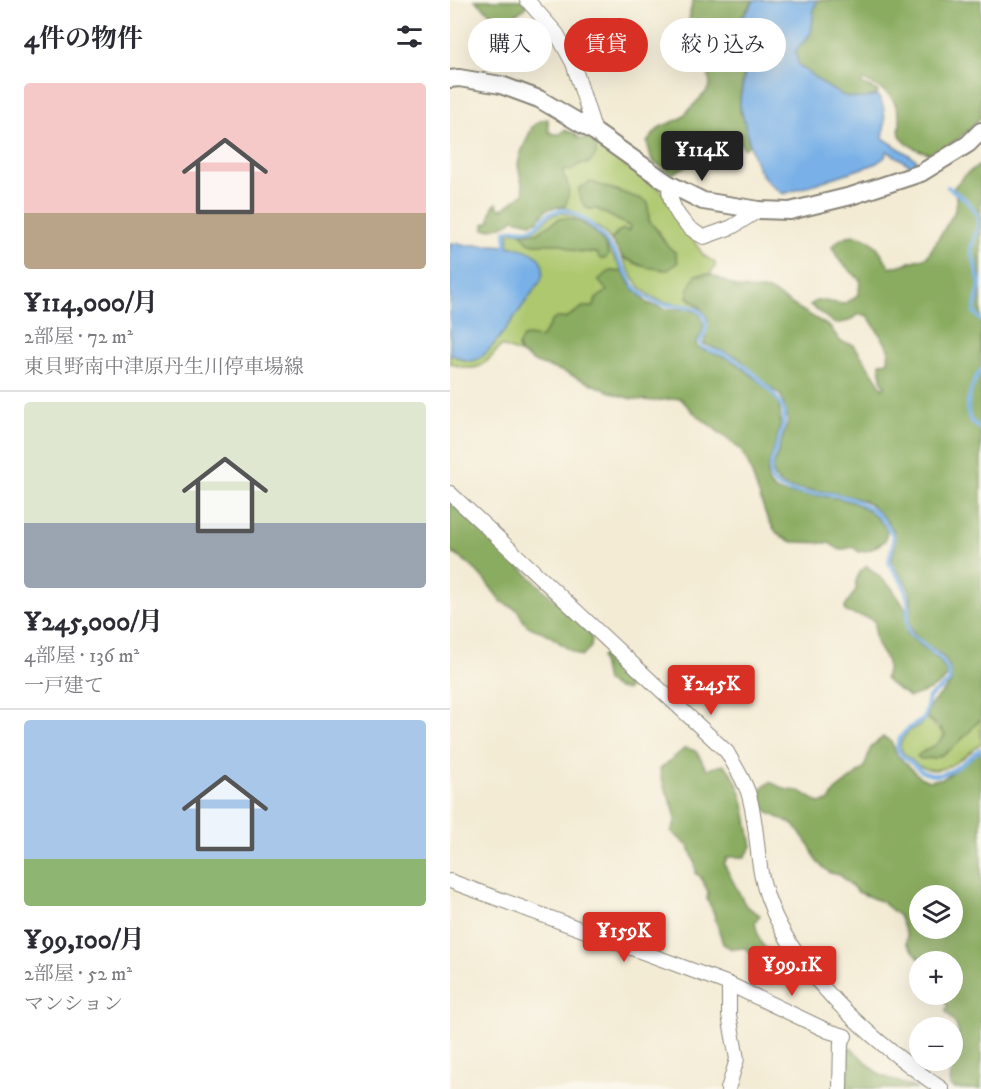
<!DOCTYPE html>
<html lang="ja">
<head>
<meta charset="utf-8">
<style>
  body { margin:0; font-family:"IM FELL DW Pica","Noto Serif JP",serif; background:#f7f7f7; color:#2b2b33; height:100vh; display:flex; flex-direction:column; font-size:22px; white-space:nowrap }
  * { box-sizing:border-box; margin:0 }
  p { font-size:20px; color:#7c7c81 }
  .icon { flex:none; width:33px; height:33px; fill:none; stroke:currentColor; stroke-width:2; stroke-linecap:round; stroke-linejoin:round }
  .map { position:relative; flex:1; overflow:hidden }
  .sheet { display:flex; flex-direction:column; background:#fff; width:450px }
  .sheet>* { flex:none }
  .banner { position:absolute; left:18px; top:18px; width:423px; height:54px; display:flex; gap:12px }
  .tools { position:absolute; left:459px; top:885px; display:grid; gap:12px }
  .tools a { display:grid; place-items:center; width:54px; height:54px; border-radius:50%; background:#fff; box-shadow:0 6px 24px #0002; font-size:30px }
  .price { position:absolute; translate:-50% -51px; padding:0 14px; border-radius:6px; background:#d93025; color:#fff; font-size:20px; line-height:39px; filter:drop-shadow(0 2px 3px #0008) }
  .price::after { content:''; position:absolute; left:50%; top:36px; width:18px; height:14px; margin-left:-9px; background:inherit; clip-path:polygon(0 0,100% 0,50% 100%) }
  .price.selected { background:#222; color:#fff }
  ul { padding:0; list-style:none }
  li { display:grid; align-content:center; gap:12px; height:318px; padding:0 24px }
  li+li { border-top:2px solid #e1e1e2 }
  li span { display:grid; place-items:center; height:186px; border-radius:6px; color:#555 }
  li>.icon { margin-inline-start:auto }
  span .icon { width:108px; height:108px; fill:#fffc; stroke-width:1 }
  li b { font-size:26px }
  h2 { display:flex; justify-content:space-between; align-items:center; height:72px; padding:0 24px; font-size:26px }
  .tag { padding:0 21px; border-radius:27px; background:#fff; box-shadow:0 6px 24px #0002; font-size:21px; line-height:54px }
  .tag.selected { background:#d93025; color:#fff }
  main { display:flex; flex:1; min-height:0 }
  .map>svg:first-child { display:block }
  .green { fill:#adc86e; stroke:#647245; stroke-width:1.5; fill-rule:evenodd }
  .forest { fill:#8aac61; stroke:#53643e; stroke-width:1.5; fill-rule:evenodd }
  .water { fill:#78b0e7; stroke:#4a6682; stroke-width:1.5 }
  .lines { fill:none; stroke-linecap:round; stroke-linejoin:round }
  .stream { stroke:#78b0e7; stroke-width:4 }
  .minor-casing { stroke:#888478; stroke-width:16 }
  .major-casing { stroke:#888478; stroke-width:20 }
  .minor { stroke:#fff; stroke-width:14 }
  .major { stroke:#fff; stroke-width:16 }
</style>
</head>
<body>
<main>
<section class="sheet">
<h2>4件の物件<svg class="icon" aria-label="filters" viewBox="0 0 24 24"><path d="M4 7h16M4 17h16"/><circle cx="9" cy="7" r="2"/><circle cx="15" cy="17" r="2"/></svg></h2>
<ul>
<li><span style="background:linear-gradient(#f6c9c9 70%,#b9a48a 0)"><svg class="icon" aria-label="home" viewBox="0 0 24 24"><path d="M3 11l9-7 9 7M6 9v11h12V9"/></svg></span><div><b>¥114,000/月</b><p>2部屋 · 72 m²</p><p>東貝野南中津原丹生川停車場線</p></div></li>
<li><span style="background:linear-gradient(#dfe7d0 65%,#9aa5b1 0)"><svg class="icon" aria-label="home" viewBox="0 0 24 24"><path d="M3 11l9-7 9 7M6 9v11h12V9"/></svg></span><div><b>¥245,000/月</b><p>4部屋 · 136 m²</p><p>一戸建て</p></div></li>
<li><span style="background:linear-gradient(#a9c7e8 75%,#8fb573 0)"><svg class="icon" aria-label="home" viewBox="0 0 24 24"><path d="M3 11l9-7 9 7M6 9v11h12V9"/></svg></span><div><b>¥99,100/月</b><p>2部屋 · 52 m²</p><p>マンション</p></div></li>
</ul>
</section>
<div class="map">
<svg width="531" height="1089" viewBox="0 0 531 1089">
  <rect width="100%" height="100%" fill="#fbf7ec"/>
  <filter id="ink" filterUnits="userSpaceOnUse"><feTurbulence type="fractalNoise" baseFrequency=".0167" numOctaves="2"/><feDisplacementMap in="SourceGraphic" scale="12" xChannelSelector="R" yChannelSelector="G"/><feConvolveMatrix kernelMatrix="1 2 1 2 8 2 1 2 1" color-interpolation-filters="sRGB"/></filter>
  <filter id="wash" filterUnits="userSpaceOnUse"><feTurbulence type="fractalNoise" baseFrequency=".008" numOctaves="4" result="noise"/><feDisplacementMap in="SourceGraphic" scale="24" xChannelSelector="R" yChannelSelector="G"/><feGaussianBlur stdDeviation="1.35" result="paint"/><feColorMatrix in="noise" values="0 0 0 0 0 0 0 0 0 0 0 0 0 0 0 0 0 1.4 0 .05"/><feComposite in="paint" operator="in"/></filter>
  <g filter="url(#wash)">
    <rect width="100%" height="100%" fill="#f3ebd4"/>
    <g class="green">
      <path d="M144,142l42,32 26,17 41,64 12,8v4l-5,7 -14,1 -8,22 15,14c-10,-7 -20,-6 -32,-8 -27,-3 -38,-23 -49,-46l17,8 25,5 4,-22 -9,-16 -10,-11 -1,-17 -31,-14 -17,-4 -9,-4 -10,16 3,7 4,4h9l34,18 -3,5 -9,-1 -8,9 -8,-9 -32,-21 -6,-3 -7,1 6,-2 3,-25 -5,-8 4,-4 4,2 9,-7h9l8,-18z"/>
      <path d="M109,213c29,-2 51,38 64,59l-13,-1 -3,20 -11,8 -2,8h-11l-42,32 -23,7 2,7 -19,-7c-18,21 -24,28 -51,17v-9l16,7 23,-11 52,-70 -5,-25 -28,-9 1,-14 24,-1 18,-15zM109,219c5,0 12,-1 16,0 13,4 32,22 33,36l-33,-4 -14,-7h-27l-12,-10 15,-1z"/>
      <path d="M477,718l18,17 -7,10 -12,4 36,-10 19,-21v26c-20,15 -42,37 -66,19 -7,-6 -14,-9 -15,-18 9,-21 16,-13 27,-27z"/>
    </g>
    <g class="forest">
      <path d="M25,0h54l-5,9 -17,11 -10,-1z"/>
      <path d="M243,0h61l-20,27 7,29 4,7 -5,38v11l4,6 5,27 -4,4 -7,-8 -7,-4 -29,13 -10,13 -20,11 -20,-13 -5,-19 13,-15 20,-8 26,-27 4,-7 -6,-41 -11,-10 -4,-10 1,-12z"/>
      <path d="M367,0h164v117c-14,16 -29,28 -47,38 -10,-3 -28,-8 -33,-18 -4,-6 0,-12 -1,-18 -5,-25 -16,-30 -37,-39l-2,4 17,7 -1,4c-34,13 -53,-13 -78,-29l-4,-14 16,-19 3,-25z"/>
      <path d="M98,119l1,13 5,2h7l3,-4 12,4 3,4 11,1 6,7v9l-6,7 -11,2 -9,7 -4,-2 -4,3 7,16 -2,14 -3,4 -17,3 -10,12 -6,2 -17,-4c-7,6 -20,11 -30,10v-5l6,-3c1,-8 0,-13 7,-18l1,5 5,1 21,-16 -6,-28 2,-10 12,-28 10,-7z"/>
      <path d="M531,164v554c-11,13 -29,35 -46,40 -4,1 -10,0 -15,1l-3,-3c11,-9 20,-9 28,-21l-6,-9 -12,-8 3,-13 21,-22c2,-35 -26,-30 -40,-53 -5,-10 1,-21 0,-32 -1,-15 -13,-23 -20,-36l4,-15 -1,-16 -8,-11 -14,-14 -7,-5 -29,-8 -46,-5 -8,-3 -7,-7 -3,-8 16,-49 -7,-25 -26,-20 -16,-18 -35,-14 4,-25 -8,-12 -12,-11v-7l8,-14 14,-1 28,14 32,3 60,36 11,15 13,3 29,44 2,-3 -4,-7 -1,-16 8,-1 1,-13 -21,-33 -9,-2 -10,7 -14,3 -25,-19 8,-5 25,4 12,-6 4,-6 1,-12 -21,-20 -7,-13c13,-16 31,-15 45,0 5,6 9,14 13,21l37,-11 27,-44 3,-12 -3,-14 13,-14z"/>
      <path d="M141,182l53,18 4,3 1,18c11,10 14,24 26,31l3,10 -10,8 -23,-3 -23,-10 -11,-17 8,-9 5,-2 4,2 3,-4 -34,-18h-9l-4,-4 -5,-10v-7z"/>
      <path d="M115,218c18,2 41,18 43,37l-3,4h-5l-3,-6 -22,-2 -14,-7h-27l-6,-2 -7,-9h16l22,-14z"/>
      <path d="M160,271l13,1 8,14 16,17 18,6h25l9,4 5,12 -3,10 -5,7 1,5c9,5 20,7 30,11 10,4 40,29 47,38 22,30 -20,74 -2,91 7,7 17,7 26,7 34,2 70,4 89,37l-2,10 -15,9 -11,2 -6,-5 -13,3 -11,-7 -36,-1 -10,-4 -7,-6 -9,-14 -19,-55 -8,-14 -47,-37 -13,-14 -26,3 -22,-2 -14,-4 -54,-23 -28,-9 -16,-10 -2,-7 5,-9 5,-1 13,2 11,-17 4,-3h10l17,-11h11l2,-8 11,-8 -9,-11z"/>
      <path d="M0,502l136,127 6,9 -1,9 -9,9c-16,-5 -25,-18 -39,-24 -7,-3 -12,-3 -17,-8 -5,-4 -5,-11 -10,-15 -5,-3 -13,-5 -16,-9 -15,-20 -27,-37 -50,-48z"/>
      <path d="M417,566l24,21 15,22 1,25 33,27 8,14c-7,12 -26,19 -39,22 -8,-7 -19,-11 -24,-19 8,-23 -7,-21 -10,-41 -1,-4 0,-10 0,-15 -9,-8 -20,-5 -30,-11v-5l11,-16v-9l4,-9z"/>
      <path d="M154,654l10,4 14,13 1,15 -2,4 -9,-1 -12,-8 -5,-24z"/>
      <path d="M433,737l8,4 6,14 23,22 9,4 15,-3 37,-27v338h-26l-5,-3 1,-18 11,-18c-4,-9 -2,-11 -4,-19 -1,-9 -9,-14 -13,-21l3,-3 -6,-10 -5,2 -1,-4 16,-1v-32l-30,-1 -16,-18 1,-8 -8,-19 -17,-14 -24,-10 -18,-17 -10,-2 -13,-11 -8,-17 -15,-20 -25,-12 -7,-8 -3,-9 5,-10 6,-4 17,8 13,1 19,12 10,-2 6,-10 29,-23 7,-21zM470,896h32v32h-32z"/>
      <path d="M235,748c18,3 12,9 22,21l17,-4c21,18 22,56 28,81l-7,11h-17l-4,7 22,42 14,9 -5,8c2,7 3,15 7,21 5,7 11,8 14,16l-8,16 -10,-8v-6l-13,-14 -13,1 -9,-5 -10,-33 -6,-12 1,-7 -8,-16 -4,-2 -1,-11 -6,-16 -18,-16c14,-18 -11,-41 -11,-62z"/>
      <path d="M397,1048h4l29,27 37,14 -73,-1z"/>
    </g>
    <g class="water">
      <path d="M304,0h63l-3,8 -3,25 -16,19 4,14c25,16 44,42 78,29 10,11 8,29 6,43l34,22 -4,7 -26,-16 -2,6 -10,7 -91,30c-30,-16 -33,-44 -40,-74 -1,-6 -4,-10 -4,-17 0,-13 8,-30 4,-41 -2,-10 -15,-10 -13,-23 3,-17 17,-24 23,-39z"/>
      <path d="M0,243c6,0 13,2 19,2 22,0 86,-4 72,35 -12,16 -49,74 -65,80 -9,3 -18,-3 -26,-6z"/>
    </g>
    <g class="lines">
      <g class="stream">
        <path d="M498,187l18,13 8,10 4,8v8l-7,23 9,35 -6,28 7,8"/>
        <path d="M54,249l2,-4v-14c8,-4 16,0 25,-2 8,-2 10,-9 15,-13 5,-5 14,-5 20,-6 35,12 51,47 68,76 7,7 14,14 24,17 14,5 41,-2 47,16 3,9 0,15 -5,22l2,6c11,5 23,6 34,13 14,9 45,37 48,53 3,20 -23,57 -10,70 12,13 45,9 62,12 16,3 29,8 41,19 6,6 13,14 16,22 2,10 -4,18 -4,27 9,15 17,20 19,38 2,11 -4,22 2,33 15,13 43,26 39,48l-20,15 -5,22c-12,8 -24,12 -27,28 3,9 10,12 17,18 3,2 7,7 11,8 21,9 42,-14 56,-24"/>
        <path d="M531,370c-8,11 -18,35 -11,49 2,4 7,7 11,10"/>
      </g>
    </g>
  </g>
  <g filter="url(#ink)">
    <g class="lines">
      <g class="minor-casing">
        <g id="minor">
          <path d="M77,0l30,34 16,29 22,69"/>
          <path d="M219,184c-1,22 15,44 35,53l28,-10 27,-17"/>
          <path d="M0,493l277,259c7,13 16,26 21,40 9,28 8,58 14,86 20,88 109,162 180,211"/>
          <path d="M0,881l279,103 99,47 17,5 -4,6 -1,47"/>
          <path d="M278,1089l9,-30 -8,-44v-31"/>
        </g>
      </g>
      <g class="major-casing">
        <path id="major" d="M0,79l9,-1 42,7 38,14 56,33 74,52 34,17 56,9 31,1 61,-15 70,-23 47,-29 13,-13"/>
      </g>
      <use href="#minor" class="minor"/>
      <use href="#major" class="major"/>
    </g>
  </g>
</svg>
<div class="tools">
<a><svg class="icon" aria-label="layers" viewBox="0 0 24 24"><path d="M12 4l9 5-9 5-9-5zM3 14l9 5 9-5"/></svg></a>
<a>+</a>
<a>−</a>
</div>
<b class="price selected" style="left:252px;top:182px">¥114K</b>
<b class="price" style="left:261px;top:716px">¥245K</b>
<b class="price" style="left:174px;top:963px">¥159K</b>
<b class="price" style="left:342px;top:997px">¥99.1K</b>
<div class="banner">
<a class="tag">購入</a>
<a class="tag selected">賃貸</a>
<a class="tag">絞り込み</a>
</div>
</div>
</main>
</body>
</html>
